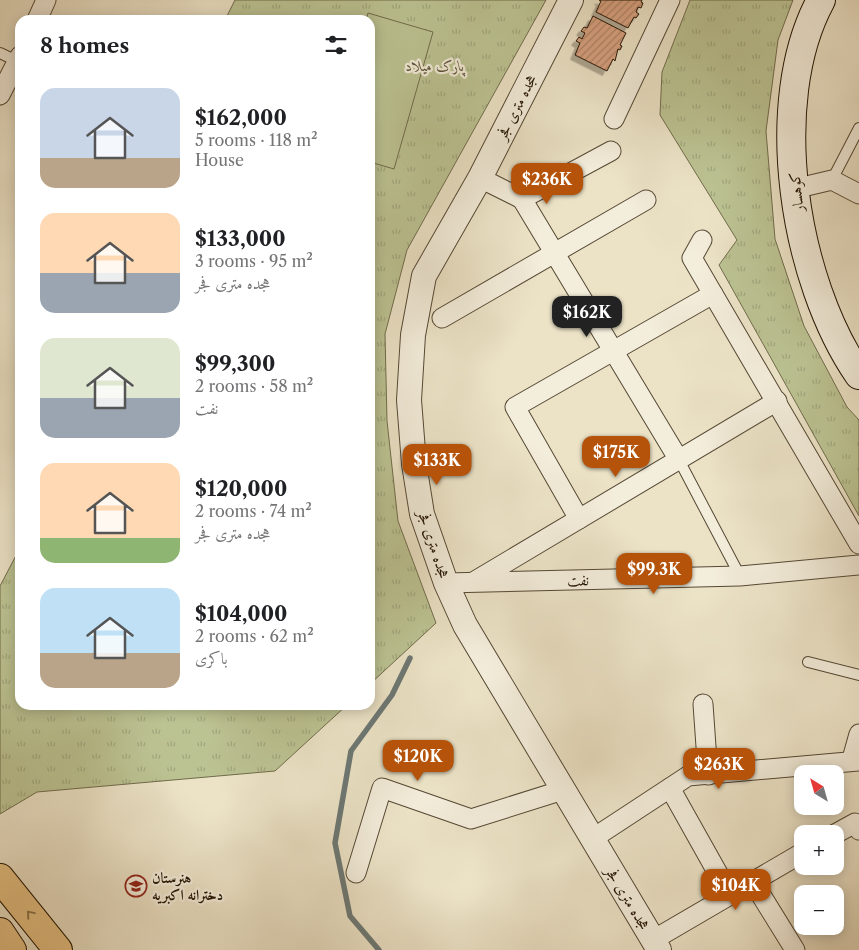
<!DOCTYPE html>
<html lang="en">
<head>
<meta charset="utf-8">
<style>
  body { margin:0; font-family:"Libre Caslon Text",Amiri,serif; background:#f2f2f2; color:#202124; height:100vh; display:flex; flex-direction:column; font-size:19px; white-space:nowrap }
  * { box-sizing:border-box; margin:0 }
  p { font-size:16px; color:#757577 }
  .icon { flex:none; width:28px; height:28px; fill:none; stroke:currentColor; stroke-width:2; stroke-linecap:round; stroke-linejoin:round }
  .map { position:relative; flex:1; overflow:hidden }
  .panel { position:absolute; left:15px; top:15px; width:360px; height:695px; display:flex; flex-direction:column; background:#fff; border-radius:15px; box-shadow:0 2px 12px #0003 }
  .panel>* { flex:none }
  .needle { width:32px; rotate:323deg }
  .controls { position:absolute; left:794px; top:765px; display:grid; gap:10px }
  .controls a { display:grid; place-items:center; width:50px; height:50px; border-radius:10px; background:#fff; box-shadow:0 2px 12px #0003; font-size:25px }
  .price { position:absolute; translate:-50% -42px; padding:0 11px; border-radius:10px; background:#b45309; color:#fff; font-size:16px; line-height:32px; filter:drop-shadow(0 1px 2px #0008) }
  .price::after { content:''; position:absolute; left:50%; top:30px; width:15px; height:11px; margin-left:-8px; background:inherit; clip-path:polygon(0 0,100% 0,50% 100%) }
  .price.on { background:#222; color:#fff }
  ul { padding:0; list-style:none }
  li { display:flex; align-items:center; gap:15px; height:125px; padding:0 25px }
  li span { display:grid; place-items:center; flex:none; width:140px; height:100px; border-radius:15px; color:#555 }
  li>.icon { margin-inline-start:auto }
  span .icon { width:60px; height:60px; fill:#fffc; stroke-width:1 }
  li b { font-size:21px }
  h2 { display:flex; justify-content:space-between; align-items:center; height:60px; padding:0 25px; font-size:21px }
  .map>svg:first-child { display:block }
  .grass { fill:url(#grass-tufts); stroke:#706c4b }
  .pitch { fill:#bcc393; stroke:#706c4b }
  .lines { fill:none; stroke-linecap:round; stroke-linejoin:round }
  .stream { stroke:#6c7874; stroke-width:5.5 }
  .building { fill:url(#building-hatch); stroke:#231403; filter:url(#shadow) }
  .service-casing { stroke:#554834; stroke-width:12 }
  .minor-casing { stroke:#554834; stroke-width:21 }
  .tertiary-casing { stroke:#554834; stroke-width:26 }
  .secondary-casing { stroke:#231403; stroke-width:30 }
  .primary-casing { stroke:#231403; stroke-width:30 }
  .service { stroke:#f3eddb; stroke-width:10 }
  .minor { stroke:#f3eddb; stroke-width:19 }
  .tertiary { stroke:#f3eddb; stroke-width:24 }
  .secondary { stroke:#f3eddb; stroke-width:28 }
  .primary { stroke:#e6c284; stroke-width:28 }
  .oneway { stroke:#8e744a }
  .labels { text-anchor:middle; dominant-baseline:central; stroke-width:4.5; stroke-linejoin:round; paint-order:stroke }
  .park-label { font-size:15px; font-style:italic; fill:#595135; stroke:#f3eddb }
  .street-label { font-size:15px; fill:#231403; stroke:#f3eddb }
  .poi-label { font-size:15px; font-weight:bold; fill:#231403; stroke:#f3eddb; text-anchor:start }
</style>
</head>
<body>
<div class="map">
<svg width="859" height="950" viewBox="0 0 859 950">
  <defs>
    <pattern id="grass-tufts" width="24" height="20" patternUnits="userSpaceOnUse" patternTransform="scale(1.25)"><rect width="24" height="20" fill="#bcc393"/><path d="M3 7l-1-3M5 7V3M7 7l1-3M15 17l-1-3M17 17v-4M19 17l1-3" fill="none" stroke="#a1a77d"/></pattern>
    <pattern id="building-hatch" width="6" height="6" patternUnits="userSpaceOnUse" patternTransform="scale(1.25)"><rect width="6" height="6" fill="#d9a281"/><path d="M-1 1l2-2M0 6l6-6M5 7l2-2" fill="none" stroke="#b08367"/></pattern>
    <filter id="shadow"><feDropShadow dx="-4.5" dy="4.5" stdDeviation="0" flood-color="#0004"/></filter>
  </defs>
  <rect width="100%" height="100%" fill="#ece3c7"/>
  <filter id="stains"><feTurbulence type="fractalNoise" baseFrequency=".004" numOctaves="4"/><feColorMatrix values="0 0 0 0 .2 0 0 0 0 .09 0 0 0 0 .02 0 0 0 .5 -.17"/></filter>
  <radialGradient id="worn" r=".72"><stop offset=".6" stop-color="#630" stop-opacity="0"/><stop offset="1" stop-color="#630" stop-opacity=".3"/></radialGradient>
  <g class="grass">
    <path d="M235,0h311l-139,250 -22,84 2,87 11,100 38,102 -66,61v-664h-145z"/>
    <path d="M690,0h103l-15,40 -12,91 9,108 29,87 43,81 12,13v96l-140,-251 18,-25 -77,-125 2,-43z"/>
    <path d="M20,548v157h327l-72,66 -238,21 -37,22v-228z"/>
  </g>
  <path class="pitch" d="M368,13l65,19 -39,137 -24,-7v-142h-4z"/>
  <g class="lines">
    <path class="stream" d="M379,950l-29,-34 -15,-73 16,-92 41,-56 18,-37"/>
  </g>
  <g class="building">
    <path d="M599,0h43l-1,2 2,1 -2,5 -3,-1 -2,5 3,2 -3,4 -2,-1 -6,11 -32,-16 5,-11z"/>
    <path d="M593,16l33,17 -6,12 2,1 -2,4 -2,-1 -3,12 -2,-2 -6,12 -32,-16 5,-12 -4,-2 3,-4 3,2 3,-6 -4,-2 3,-4 3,1z"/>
  </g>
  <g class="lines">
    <g class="service-casing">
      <g id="service">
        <path d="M0,53l17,8"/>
        <path d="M832,180l27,-52"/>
        <path d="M679,460l61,116"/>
        <path d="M808,662l51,13"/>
      </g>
    </g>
    <g class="minor-casing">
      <g id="minor">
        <path d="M37,20l9,-20"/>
        <path d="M0,95l20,-39"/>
        <path d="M614,119l56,-119"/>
        <path d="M480,178l42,21 89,-48"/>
        <path d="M794,189l38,-9 27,14"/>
        <path d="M522,199l157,261"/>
        <path d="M702,240l-10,18 167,286"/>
        <path d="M442,318l204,-118"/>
        <path d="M579,519l-64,-112 198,-113"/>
        <path d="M475,581l302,-180"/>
        <path d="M446,583l294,-7 119,-11"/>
        <path d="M703,704l5,71"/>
        <path d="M852,759l7,-25"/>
        <path d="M670,788l60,107"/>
        <path d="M835,834l20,-11 4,7"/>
        <path d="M592,839l96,-63 171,-15"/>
        <path d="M356,873l26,-85 89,31 92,-29"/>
        <path d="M753,882l42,68"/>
        <path d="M653,940l149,-87"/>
      </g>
    </g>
    <g class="tertiary-casing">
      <path id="tertiary" d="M571,0l-91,178 -56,98 -11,59 -4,65 5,64 8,50 24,69 19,42 194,325"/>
    </g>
    <g class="secondary-casing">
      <path id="secondary" d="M821,0c-56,103 -27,281 38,375"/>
    </g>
    <g class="primary-casing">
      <g id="primary">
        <path d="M0,878l58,72"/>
        <path d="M0,932l12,18"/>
      </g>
    </g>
    <use href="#service" class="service"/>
    <use href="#minor" class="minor"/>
    <use href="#tertiary" class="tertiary"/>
    <use href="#secondary" class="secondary"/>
    <use href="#primary" class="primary"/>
  </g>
  <defs><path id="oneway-chevron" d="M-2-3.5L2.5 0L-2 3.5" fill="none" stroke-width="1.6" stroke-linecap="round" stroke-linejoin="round" transform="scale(1.25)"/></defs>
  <use class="oneway" href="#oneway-chevron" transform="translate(30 914) rotate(-130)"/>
  <defs>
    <g id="university-ring" transform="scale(1.125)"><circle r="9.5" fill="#f3eddb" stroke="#8f2418" stroke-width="1.5"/><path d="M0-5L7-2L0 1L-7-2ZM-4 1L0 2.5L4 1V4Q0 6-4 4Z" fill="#8f2418"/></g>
  </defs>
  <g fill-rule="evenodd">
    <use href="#university-ring" x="136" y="886"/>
  </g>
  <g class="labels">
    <g class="park-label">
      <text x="435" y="65">پارک میلاد</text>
    </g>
    <g class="street-label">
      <text transform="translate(516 107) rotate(-63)">هجده متری فجر</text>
      <text transform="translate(796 192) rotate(-96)">کوهسار</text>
      <text transform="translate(434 544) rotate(72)">هجده متری فجر</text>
      <text transform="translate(578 580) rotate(-1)">نفت</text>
      <text transform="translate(628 898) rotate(59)">هجده متری فجر</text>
    </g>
    <g class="poi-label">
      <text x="152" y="877">هنرستان<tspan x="152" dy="17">دخترانه اکبریه</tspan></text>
    </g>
  </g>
  <rect width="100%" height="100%" filter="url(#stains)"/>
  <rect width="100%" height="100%" fill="url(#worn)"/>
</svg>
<div class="controls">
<a><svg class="needle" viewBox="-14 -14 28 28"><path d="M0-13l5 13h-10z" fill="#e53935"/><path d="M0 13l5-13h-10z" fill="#757577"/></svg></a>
<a>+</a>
<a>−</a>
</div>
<b class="price" style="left:547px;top:205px">$236K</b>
<b class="price on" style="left:587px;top:338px">$162K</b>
<b class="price" style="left:616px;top:478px">$175K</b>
<b class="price" style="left:437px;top:486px">$133K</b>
<b class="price" style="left:654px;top:595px">$99.3K</b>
<b class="price" style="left:418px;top:782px">$120K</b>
<b class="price" style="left:719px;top:790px">$263K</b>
<b class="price" style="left:736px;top:911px">$104K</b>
<section class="panel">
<h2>8 homes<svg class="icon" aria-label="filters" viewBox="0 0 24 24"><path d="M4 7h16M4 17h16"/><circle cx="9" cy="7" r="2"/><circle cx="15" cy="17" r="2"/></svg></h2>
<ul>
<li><span style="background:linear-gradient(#c9d6e8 70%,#b9a48a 0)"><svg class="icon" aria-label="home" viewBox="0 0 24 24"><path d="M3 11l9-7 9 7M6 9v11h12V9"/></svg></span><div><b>$162,000</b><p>5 rooms · 118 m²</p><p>House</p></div></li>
<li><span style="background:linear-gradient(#ffd9b3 60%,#9aa5b1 0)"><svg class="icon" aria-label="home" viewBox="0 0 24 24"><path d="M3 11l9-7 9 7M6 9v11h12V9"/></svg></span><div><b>$133,000</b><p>3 rooms · 95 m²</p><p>هجده متری فجر</p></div></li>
<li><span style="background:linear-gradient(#dfe7d0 60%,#9aa5b1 0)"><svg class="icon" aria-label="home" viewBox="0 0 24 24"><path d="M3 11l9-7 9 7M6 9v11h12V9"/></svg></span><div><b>$99,300</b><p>2 rooms · 58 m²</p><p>نفت</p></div></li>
<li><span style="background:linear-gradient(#ffd9b3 75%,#8fb573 0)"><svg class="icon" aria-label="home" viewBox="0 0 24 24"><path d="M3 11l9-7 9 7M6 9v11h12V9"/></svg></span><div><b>$120,000</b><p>2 rooms · 74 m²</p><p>هجده متری فجر</p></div></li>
<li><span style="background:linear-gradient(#bfe0f5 65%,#b9a48a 0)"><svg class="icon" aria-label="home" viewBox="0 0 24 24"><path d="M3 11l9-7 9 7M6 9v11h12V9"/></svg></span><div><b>$104,000</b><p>2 rooms · 62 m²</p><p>باکری</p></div></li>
</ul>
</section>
</div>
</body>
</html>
